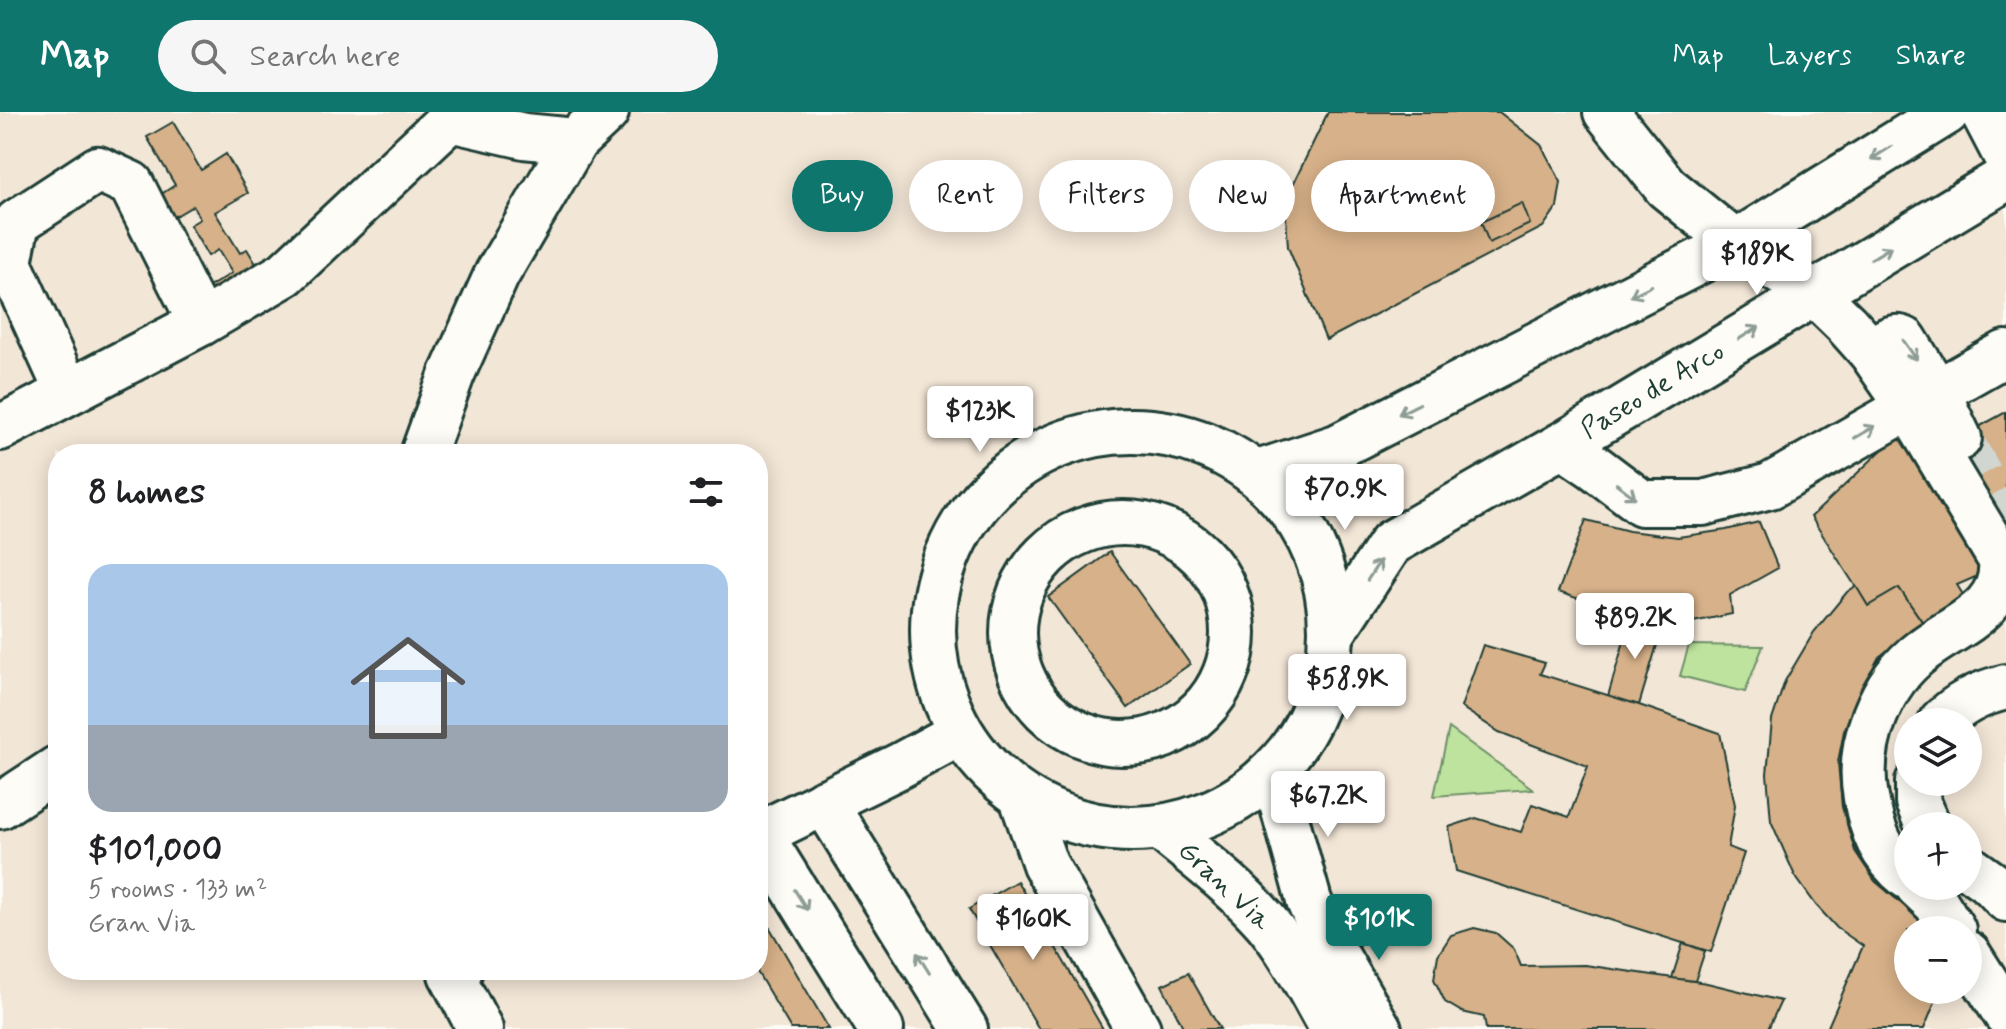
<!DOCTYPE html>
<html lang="en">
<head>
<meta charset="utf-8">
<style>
  body { margin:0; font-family:Mynerve,sans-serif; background:#f6f6f6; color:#202124; height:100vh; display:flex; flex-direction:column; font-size:30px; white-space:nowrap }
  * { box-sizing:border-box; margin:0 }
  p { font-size:26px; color:#757577 }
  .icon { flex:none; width:44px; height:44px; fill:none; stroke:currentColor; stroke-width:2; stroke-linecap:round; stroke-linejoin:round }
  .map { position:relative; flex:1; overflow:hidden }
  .side { position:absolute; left:48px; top:332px; width:720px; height:536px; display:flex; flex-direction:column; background:#fff; border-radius:32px; box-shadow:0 4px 20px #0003 }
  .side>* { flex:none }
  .banner { position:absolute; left:792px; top:48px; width:760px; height:72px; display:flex; gap:16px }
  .fabs { position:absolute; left:1894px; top:596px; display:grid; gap:16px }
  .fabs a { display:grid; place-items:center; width:88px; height:88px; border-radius:50%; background:#fff; box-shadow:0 4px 20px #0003; font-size:40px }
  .price { position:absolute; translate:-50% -68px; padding:0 18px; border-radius:8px; background:#fff; color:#222; font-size:26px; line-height:52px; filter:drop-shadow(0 2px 4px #0008) }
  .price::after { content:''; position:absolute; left:50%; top:48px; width:24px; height:18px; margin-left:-12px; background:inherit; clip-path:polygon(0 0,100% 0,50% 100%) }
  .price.on { background:#0f766e; color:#fff }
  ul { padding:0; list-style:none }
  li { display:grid; align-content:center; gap:16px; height:424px; padding:0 40px }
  li span { display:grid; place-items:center; height:248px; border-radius:24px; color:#555 }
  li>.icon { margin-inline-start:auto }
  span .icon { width:144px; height:144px; fill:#fffc; stroke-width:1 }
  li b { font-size:34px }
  h2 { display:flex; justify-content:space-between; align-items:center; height:96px; padding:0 40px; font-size:34px }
  .tag { padding:0 28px; border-radius:36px; background:#fff; box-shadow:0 4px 20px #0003; font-size:28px; line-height:72px }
  .tag.on { background:#0f766e; color:#fff }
  header { display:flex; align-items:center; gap:48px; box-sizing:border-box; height:112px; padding:0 40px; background:#0f766e; color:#fff }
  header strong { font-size:38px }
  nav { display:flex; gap:44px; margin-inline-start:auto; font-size:28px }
  .search { width:560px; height:72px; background:#f6f6f6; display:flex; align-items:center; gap:20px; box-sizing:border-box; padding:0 28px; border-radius:44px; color:#757577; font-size:30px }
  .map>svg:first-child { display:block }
  .built { fill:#f2e6d6; fill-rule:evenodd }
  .green { fill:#bde39e; stroke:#6e9069; stroke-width:2 }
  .building { fill:#d7b189; stroke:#1f3d34; stroke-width:2 }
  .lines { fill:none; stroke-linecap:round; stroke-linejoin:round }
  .minor-tunnel { stroke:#d1d6d0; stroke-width:44; stroke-dasharray:44 22; stroke-linecap:butt }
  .minor-casing { stroke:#1f3d34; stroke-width:50 }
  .minor { stroke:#fdfcf7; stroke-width:44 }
  .oneway { stroke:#8e9c96 }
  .labels { text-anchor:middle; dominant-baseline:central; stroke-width:7; stroke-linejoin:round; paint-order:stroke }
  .street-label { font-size:28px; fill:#1f3d34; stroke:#fdfcf7 }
</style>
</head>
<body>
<header>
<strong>Map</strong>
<div class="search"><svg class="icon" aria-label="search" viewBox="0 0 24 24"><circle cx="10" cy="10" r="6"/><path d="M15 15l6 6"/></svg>Search here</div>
<nav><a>Map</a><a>Layers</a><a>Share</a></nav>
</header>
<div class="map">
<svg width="2006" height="917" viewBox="0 0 2006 917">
  <rect width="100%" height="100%" fill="#fdfcf7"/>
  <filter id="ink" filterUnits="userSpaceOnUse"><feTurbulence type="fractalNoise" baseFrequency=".0125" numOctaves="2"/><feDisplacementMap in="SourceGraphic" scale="16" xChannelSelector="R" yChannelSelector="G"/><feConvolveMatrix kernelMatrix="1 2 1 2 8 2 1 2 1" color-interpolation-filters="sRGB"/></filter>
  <g filter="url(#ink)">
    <path class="built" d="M0,0h2006v917h-2006zM58,342h700v516h-700zM1908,610h60v60h-60zM1908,714h60v60h-60zM1908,818h60v60h-60z"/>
    <g class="green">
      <path d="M1689,533l74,1 -18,46 -65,-16z"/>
      <path d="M1449,616l84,61 -99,7z"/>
    </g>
    <g class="building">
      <path d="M1328,0h171l42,33 20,37 -4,25 -14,20 -217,113 -38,-93 -3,-46z"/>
      <path d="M173,10l28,48 25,-16 22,39 -33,19 25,41 7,-4 17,28 -50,29 -10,-16 28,-17 -14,-23 -10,6 -18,-31 10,-6 -7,-13 -19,11 -14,-22 15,-10 -28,-48z"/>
      <path d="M1522,91l8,21 -41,19 -8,-21z"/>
      <path d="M2006,300v117l-51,-89z"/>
      <path d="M1904,317l83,143 -30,13 13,21 -42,24 -29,-42 -31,18 -57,-89z"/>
      <path d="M1586,408l43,11 49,6 48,-7 33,-8 19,46 -48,27 2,19 -44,9 -25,2 -17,-4 -88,-29z"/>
      <path d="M1110,440l80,112 -62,44 -80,-111z"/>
      <path d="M1856,474l12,20 31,-18 24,35 -44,34 -18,33 -17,41 -6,31 4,45 13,44 20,30 20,17 28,18 -7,14h-8v60h32l-16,39h-97l36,-83 -26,-18 -21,-23 -21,-29 -24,-55 -4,-47 5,-54 13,-39 29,-49 33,-40z"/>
      <path d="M1631,505l32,8 -24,80 -31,-9z"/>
      <path d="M1483,533l62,18 -5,11 99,31 81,28 15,72 -7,42 16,6 -33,99 -255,-81 -7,-44 27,-9 45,14 11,-28 37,13 19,-51 -89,-34 -38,-25z"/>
      <path d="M1017,769l86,148h-64l-70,-120z"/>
      <path d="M767,811l62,106h-38l-35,-59h2v-42z"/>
      <path d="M1474,816l22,5 18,16 7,17 64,-1 122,18 74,18 -13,28h-282l-2,-12 -22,-5 -17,-10 -11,-23 4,-24 13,-20z"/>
      <path d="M1683,831l22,8 -10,30 -23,-3z"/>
      <path d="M1188,861l32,56h-36l-22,-44z"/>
    </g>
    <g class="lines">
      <path class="minor-tunnel" d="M1959,326l47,82"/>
      <g class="minor-casing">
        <g id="minor">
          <path d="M1606,0l60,75 69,56 79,50 32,31 25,28 38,55 92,153c5,50 -46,65 -78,90 -43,32 -67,95 -57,148 6,33 15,57 42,79"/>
          <path d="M1983,0l23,44"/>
          <path d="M1871,240c11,-7 20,-19 34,-12l32,52 22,46"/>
          <path d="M67,279l-58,-128 8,-41 81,-53 33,15 70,139"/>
          <path d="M1937,280l69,-39"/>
          <path d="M0,316l201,-105 84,-49 165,-155 74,17 51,5"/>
          <circle cx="1132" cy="518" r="199"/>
          <path d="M1562,333l31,21 49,37h61l67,-17 139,-79"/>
          <path d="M423,342l29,-80 45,-100 78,-133 31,-29"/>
          <path d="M1258,361l79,-26 398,-204 212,-131"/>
          <circle cx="1123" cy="521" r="110"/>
          <path d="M1331,523l60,-92 171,-98 444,-267"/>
          <path d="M1941,610c18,-19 39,-29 65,-35"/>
          <path d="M1273,659l36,130 12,28 58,100"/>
          <path d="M1918,670v20l10,24"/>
          <path d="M1022,686l23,66 93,165"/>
          <path d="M824,690l141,227"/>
          <path d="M0,694l58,-38"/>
          <path d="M1161,716c36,30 75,59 106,95 26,32 45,71 65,106"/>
          <path d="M760,722l121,195"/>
          <path d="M758,723l141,-69 61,-33"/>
          <path d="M1968,755l24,17 14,15"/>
          <path d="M1918,774l18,17 17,27"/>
          <path d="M1968,842l38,60"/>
          <path d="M460,858l-9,4 29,55"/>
        </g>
      </g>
      <use href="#minor" class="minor"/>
    </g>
    <defs><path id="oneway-shaft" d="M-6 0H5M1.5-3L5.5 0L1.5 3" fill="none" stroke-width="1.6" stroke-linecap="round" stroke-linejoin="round" transform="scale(2)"/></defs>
    <g class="oneway">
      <use href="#oneway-shaft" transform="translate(1881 41) rotate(148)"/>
      <use href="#oneway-shaft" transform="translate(1881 141) rotate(-31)"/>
      <use href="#oneway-shaft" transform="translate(1641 179) rotate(153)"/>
      <use href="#oneway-shaft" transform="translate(1749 221) rotate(-31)"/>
      <use href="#oneway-shaft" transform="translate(1910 238) rotate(55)"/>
      <use href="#oneway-shaft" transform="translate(1409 297) rotate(153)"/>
      <use href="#oneway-shaft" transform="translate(1865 320) rotate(-30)"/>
      <use href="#oneway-shaft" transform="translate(1626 379) rotate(37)"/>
      <use href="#oneway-shaft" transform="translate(1374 458) rotate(-57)"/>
      <use href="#oneway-shaft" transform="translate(801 788) rotate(58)"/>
      <use href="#oneway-shaft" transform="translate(923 851) rotate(-122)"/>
    </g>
  </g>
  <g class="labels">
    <g class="street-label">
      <text transform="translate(1653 279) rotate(-31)">Paseo de Arco</text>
      <text transform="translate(1224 774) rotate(43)">Gran Via</text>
    </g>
  </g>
</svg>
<div class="fabs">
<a><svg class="icon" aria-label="layers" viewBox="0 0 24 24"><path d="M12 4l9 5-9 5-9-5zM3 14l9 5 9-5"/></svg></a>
<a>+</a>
<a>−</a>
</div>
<b class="price" style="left:1757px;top:185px">$189K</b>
<b class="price" style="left:980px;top:342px">$123K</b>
<b class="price" style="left:1345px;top:420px">$70.9K</b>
<b class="price" style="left:1635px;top:549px">$89.2K</b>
<b class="price" style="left:1347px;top:610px">$58.9K</b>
<b class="price" style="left:1328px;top:727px">$67.2K</b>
<b class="price" style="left:1033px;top:850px">$160K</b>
<b class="price on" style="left:1379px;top:850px">$101K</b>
<div class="banner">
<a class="tag on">Buy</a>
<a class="tag">Rent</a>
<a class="tag">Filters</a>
<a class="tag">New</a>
<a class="tag">Apartment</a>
</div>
<section class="side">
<h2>8 homes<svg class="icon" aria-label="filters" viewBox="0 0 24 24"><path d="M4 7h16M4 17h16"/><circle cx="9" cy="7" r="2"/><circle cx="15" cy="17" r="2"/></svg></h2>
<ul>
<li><span style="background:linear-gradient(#a9c7e8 65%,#9aa5b1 0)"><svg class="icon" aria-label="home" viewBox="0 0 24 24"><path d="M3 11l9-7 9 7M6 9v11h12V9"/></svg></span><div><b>$101,000</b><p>5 rooms · 133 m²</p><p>Gran Via</p></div></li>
</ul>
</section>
</div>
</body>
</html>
